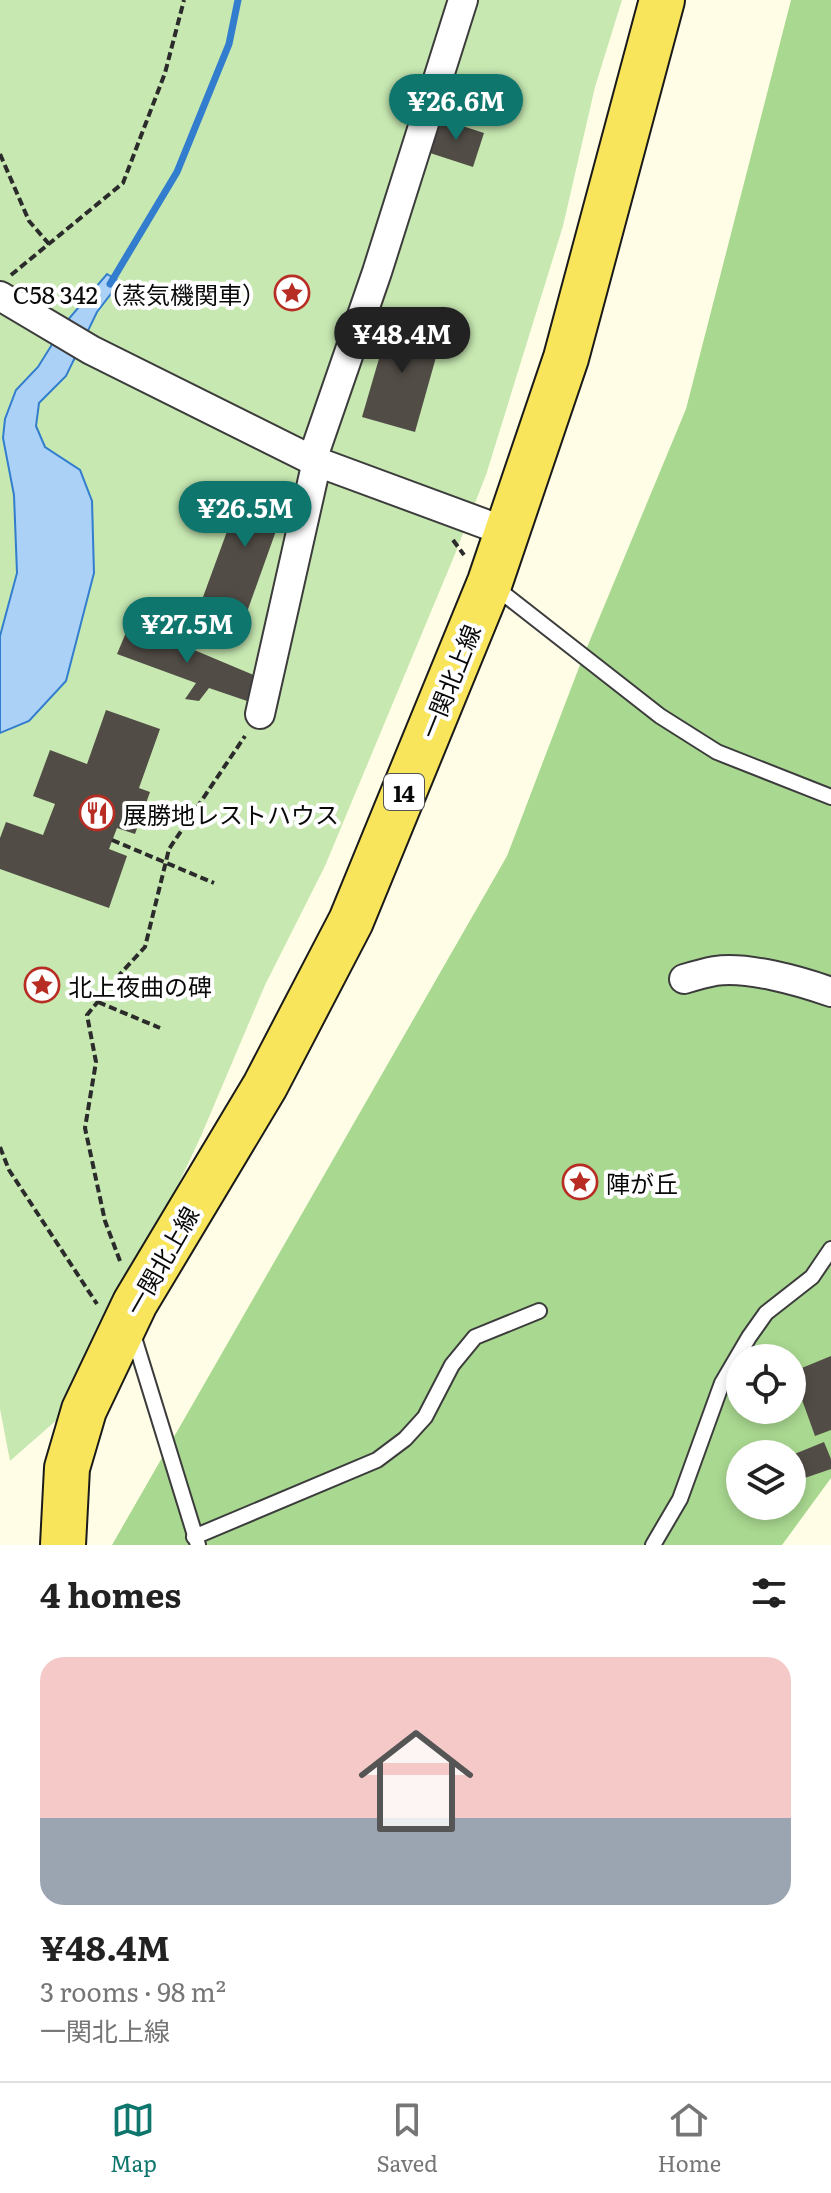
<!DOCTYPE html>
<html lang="en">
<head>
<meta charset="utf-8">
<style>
  body { margin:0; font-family:Literata,"Noto Sans JP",serif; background:#f6f6f6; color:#222; height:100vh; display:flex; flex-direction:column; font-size:30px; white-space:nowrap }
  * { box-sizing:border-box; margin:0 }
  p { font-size:26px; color:#767676 }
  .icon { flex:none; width:44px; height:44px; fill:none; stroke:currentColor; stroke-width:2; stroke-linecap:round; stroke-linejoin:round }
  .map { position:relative; height:1545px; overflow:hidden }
  .side { display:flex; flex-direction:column; background:#fff; flex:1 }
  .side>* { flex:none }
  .buttons { position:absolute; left:726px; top:1344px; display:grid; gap:16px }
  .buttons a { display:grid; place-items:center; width:80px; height:80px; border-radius:50%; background:#fff; box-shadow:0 4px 12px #0003; font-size:40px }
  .price { position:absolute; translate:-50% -68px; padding:0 18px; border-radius:28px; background:#0f766e; color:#fff; font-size:26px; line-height:52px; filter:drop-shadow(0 2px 4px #0008) }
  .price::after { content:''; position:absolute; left:50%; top:48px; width:24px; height:18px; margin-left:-12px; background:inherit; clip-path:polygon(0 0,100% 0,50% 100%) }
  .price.current { background:#222; color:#fff }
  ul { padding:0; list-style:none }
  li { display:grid; align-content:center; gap:16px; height:424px; padding:0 40px }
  li span { display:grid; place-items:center; height:248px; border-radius:24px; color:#555 }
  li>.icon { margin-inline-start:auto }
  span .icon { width:144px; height:144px; fill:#fffc; stroke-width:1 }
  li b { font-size:34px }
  h2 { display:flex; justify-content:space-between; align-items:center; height:96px; padding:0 40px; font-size:34px }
  .menu { display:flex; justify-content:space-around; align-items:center; height:112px; border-top:2px solid #e0e0e0; background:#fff; font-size:22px; color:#767676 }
  .menu a { display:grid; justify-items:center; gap:4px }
  .menu .current { color:#0f766e }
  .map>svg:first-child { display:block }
  .green { fill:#c7e8b1 }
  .forest { fill:#a9d890; fill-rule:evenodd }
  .water { fill:#abd1f6; stroke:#327dcd; stroke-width:2 }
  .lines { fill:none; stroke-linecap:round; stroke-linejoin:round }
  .stream { stroke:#327dcd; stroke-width:7 }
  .building { fill:#524c46 }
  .lane-casing { stroke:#3c3c3c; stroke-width:18 }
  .street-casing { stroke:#3c3c3c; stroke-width:32 }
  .primary-casing { stroke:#1a1a1a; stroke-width:48 }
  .path { stroke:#2b2b2b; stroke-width:4; stroke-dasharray:8 4; stroke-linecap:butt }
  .lane { stroke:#fff; stroke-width:14 }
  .street { stroke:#fff; stroke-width:28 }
  .primary { stroke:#f9e55b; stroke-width:44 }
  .labels { text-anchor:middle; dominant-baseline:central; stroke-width:8; stroke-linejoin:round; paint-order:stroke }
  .shield { fill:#fff; stroke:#535353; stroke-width:2 }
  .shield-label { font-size:22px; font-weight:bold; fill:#090909 }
  .poi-label { font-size:24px; fill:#090909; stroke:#fff; text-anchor:start }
  .street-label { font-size:24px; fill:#090909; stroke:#fff }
</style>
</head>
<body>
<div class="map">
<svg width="831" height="1545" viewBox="0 0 831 1545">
  <rect width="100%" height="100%" fill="#fffde6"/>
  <path class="green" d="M0,0h622l-27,87 -32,139 -77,249 -31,79 -130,312 -60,119 -64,151 -54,115 -88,167 -49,43 -10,-52z"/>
  <path class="forest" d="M791,0h40v1478l-49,67h-670l395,-689 76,-199 103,-248zM740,1358h52v52h-52zM740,1454h52v52h-52z"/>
  <path class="water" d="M107,274l13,8 -23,30 -31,64 -27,27 -3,23 9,21 35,23 12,31 2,72 -28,108 -37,40 -29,12v-97l17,-63 -3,-78 -11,-57 2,-19 11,-29 22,-23 28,-45z"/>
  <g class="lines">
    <path class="stream" d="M110,284l67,-112 52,-128 9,-44"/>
  </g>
  <g class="building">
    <path d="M438,118l46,15 -11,34 -46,-15z"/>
    <path d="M392,314l35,10 -4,14 17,5 -25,89 -53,-15z"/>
    <path d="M244,485l43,15 -40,112 -44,-15z"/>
    <path d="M130,623l131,55 -11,24 -41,-14 -10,13 -14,-2 11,-16 -79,-29z"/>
    <path d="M106,710l54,19 -21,59 11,4 -15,42 -18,-6 -8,21 18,7 -18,52 -109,-39v-31l6,-16 37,13 12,-31 -22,-8 17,-46 37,14z"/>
    <path d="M831,1356v74l-16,6 -23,-64z"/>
    <path d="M824,1442l7,17v10l-38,13 -1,-27z"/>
  </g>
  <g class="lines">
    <g class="lane-casing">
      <g id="lane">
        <path d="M495,587l165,129 57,36 114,45"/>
        <path d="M132,1331l66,214"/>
        <path d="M194,1537l183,-77 28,-21 20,-22 27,-52 23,-28 64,-26"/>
        <path d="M653,1545l27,-46 42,-116 27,-46 17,-24 46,-36 19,-28"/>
      </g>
    </g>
    <g class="street-casing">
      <g id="street">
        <path d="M0,296l91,54 221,110 195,72"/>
        <path d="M312,460l65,-188 86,-272"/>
        <path d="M260,714l57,-253"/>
        <path d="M684,979c10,-3 20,-6 31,-8 32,-5 85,10 116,21"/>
      </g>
    </g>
    <g class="primary-casing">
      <path id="primary" d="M63,1545l4,-77 17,-58 51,-107 130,-217 86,-165 139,-339 76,-224 96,-358"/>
    </g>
    <g class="path">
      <path d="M0,154l29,67 20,23"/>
      <path d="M11,275l112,-92 42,-110 19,-73"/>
      <path d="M453,540l11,15"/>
      <path d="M112,840l102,43"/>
      <path d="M98,1002l62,26"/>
      <path d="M0,1147l9,23 88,134"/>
      <path d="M120,1261l-15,-40 -20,-93 11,-66 -9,-47 34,-42 24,-26 24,-98 76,-113"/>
    </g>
    <use href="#lane" class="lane"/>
    <use href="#street" class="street"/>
    <use href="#primary" class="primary"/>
  </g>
  <defs>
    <g id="sight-ring" transform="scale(1.8)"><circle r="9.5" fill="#fff" stroke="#b82d23" stroke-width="1.5"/><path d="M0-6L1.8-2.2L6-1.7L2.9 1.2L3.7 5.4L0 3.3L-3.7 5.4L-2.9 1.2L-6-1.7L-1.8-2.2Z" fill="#b82d23"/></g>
    <g id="restaurant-ring" transform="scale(1.8)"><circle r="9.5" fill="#fff" stroke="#b82d23" stroke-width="1.5"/><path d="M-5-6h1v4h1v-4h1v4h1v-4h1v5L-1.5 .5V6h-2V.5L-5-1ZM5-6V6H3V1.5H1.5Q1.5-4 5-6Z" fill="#b82d23"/></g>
  </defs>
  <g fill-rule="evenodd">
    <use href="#sight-ring" x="292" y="293"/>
    <use href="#restaurant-ring" x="97" y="813"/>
    <use href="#sight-ring" x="42" y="985"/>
    <use href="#sight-ring" x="580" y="1182"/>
  </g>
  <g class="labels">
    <rect class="shield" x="384" y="774" width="40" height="36" rx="6"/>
    <g class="shield-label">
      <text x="404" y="792">14</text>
    </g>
    <g class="poi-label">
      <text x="266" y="293" text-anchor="end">C58 342（蒸気機関車）</text>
      <text x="123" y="813">展勝地レストハウス</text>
      <text x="68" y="985">北上夜曲の碑</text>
      <text x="606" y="1182">陣が丘</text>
    </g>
    <g class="street-label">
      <text transform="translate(449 681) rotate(-68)">一関北上線</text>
      <text transform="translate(161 1260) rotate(-60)">一関北上線</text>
    </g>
  </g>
</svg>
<div class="buttons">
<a><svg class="icon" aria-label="locate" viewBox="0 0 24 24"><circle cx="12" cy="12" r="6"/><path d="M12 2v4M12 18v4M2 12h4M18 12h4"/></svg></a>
<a><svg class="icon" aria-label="layers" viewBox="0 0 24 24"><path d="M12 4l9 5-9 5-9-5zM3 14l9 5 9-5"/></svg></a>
</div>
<b class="price" style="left:456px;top:142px">¥26.6M</b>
<b class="price current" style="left:402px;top:375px">¥48.4M</b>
<b class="price" style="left:245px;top:549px">¥26.5M</b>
<b class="price" style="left:187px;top:665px">¥27.5M</b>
</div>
<section class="side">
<h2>4 homes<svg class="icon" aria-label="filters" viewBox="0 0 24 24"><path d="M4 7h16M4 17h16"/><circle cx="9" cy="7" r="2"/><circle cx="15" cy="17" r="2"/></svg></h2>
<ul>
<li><span style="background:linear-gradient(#f6c9c9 65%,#9aa5b1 0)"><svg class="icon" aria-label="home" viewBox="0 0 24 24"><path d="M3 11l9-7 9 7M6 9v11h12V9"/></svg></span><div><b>¥48.4M</b><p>3 rooms · 98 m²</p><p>一関北上線</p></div></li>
</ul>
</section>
<nav class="menu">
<a class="current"><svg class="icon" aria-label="map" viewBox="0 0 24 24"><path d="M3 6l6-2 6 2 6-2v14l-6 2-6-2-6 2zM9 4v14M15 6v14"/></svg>Map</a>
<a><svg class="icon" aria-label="saved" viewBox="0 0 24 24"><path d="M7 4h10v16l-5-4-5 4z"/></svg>Saved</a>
<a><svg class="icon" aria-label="home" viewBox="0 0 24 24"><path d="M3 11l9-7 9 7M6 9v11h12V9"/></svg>Home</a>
</nav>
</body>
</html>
